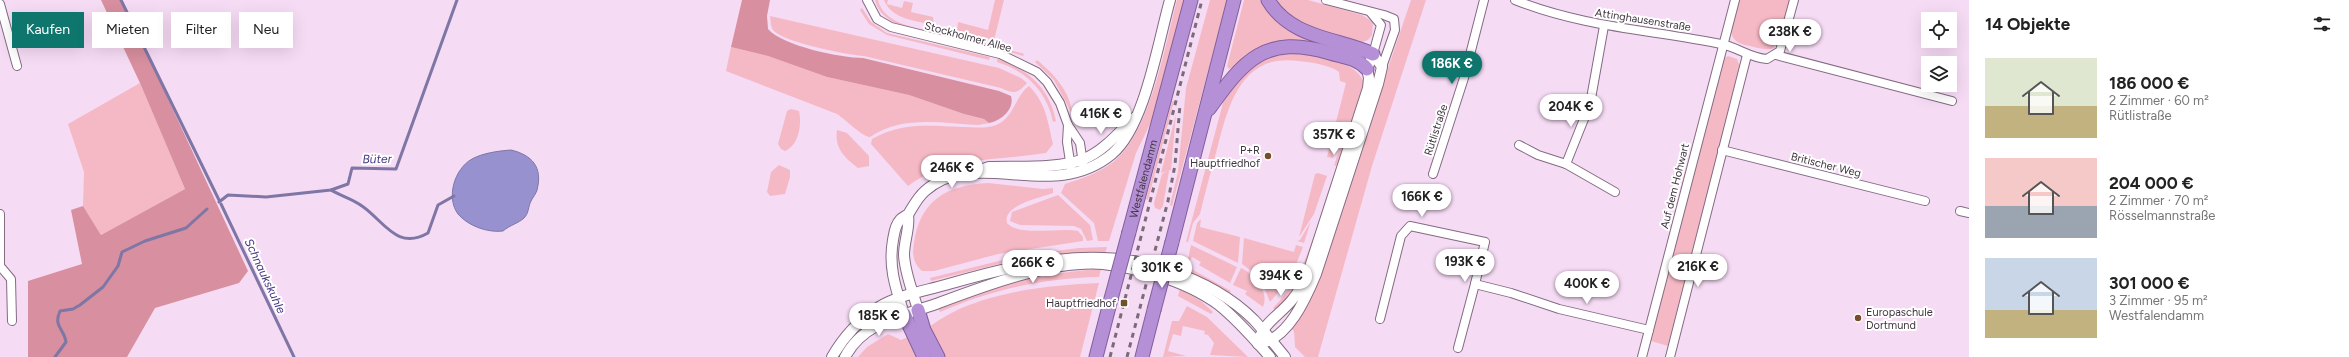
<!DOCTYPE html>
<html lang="de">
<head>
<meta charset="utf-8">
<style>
  body { margin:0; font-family:Figtree,sans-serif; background:#f2f2f2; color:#222; height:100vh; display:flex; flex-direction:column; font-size:15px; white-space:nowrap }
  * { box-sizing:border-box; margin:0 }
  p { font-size:13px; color:#767676 }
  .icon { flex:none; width:22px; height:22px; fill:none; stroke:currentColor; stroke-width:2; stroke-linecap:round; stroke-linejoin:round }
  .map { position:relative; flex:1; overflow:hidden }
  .side { display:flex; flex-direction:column; background:#fff; width:380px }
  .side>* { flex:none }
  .top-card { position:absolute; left:12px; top:12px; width:380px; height:36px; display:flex; gap:8px }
  .fabs { position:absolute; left:1921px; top:12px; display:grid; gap:8px }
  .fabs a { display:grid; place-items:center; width:36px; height:36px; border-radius:0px; background:#fff; box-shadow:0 4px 16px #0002; font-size:20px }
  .price { position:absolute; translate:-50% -34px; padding:0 9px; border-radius:14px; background:#fff; color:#222; font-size:13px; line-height:26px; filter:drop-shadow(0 1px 2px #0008) }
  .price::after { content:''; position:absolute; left:50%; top:24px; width:12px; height:9px; margin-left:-6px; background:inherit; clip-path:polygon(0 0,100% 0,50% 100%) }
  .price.on { background:#0f766e; color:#fff }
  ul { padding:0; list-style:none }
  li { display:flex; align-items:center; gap:12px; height:100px; padding:0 16px }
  li span { display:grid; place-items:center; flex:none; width:112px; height:80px; border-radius:0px; color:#555 }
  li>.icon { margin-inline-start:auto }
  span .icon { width:48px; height:48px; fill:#fffc; stroke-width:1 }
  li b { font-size:17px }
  h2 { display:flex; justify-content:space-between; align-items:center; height:48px; padding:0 16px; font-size:17px }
  .chip { padding:0 14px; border-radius:0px; background:#fff; box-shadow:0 4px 16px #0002; font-size:14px; line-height:36px }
  .chip.on { background:#0f766e; color:#fff }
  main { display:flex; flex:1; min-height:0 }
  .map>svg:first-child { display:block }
  .green { fill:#f5b9c5 }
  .forest { fill:#d88f9f }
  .water { fill:#9891d0; stroke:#7e76a5 }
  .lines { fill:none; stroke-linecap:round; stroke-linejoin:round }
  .stream { stroke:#7e76a5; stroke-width:3 }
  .minor-casing { stroke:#836b82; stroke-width:10 }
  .tertiary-casing { stroke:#836b82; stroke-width:12 }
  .trunk-casing { stroke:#815f9c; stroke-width:15 }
  .minor { stroke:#fff; stroke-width:8 }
  .tertiary { stroke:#fff; stroke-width:10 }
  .trunk { stroke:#b690d7; stroke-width:13 }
  .rail { stroke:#7b6b7a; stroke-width:3; stroke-dasharray:5 5; stroke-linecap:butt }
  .trunk-bridge-casing { stroke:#815f9c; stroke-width:15; stroke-linecap:butt }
  .trunk-bridge { stroke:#b690d7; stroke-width:13 }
  .poi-dot { fill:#754f2c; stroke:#fff; stroke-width:1.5 }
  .labels { text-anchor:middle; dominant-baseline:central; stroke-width:4; stroke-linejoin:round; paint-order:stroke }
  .street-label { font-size:11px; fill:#413640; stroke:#fff }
  .poi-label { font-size:11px; fill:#413640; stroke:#fff; text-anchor:end }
  .water-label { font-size:12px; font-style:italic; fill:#463782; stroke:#fff }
</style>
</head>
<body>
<main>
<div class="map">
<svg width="1969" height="357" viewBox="0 0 1969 357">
  <rect width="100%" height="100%" fill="#f6dbf5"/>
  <g class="green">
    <path d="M875,0h3c6,27 47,29 69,34l-2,2c-23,-5 -63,-8 -70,-36z"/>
    <path d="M884,0h4l-1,4 15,4 2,-7 9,2 -2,9 22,5 1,8c-18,-4 -43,-6 -50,-25z"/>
    <path d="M995,0h9l-10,40 -37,-9 1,-9 30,8z"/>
    <path d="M1177,0h7l-32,120 -16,33 -27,88h-11l-4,-18 -33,-30 4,-9c16,-5 33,-11 47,-21 38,-28 53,-118 65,-163z"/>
    <path d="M1210,0h17l-55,206 -2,-1 8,-33 8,-84z"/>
    <path d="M1244,0h19l5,8 85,43 -51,-9 -73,27 -2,-3z"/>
    <path d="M1273,0h35l54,15 11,7 -1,13 -4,5 -11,4 -58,-19z"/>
    <path d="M1411,0h15l-54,166 -54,191h-13l-10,-10 -1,-16 -4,-4 69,-173z"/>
    <path d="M1740,0h50l-11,42 -7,7c-7,1 -14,-1 -22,-3 -30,-5 -16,-23 -10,-46z"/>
    <path d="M862,8l9,14 16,11 103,24 -1,3 -102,-25 -18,-11 -9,-14z"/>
    <path d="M770,16l229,52 22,10 6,5c-10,11 -13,11 -26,5l-137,-32c-17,-1 -80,-14 -90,-25 -4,-4 -3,-10 -4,-15z"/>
    <path d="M958,36l36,9 -1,3 -36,-9z"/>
    <path d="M731,47l37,9 59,21 82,18 55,19 20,5 6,4 -12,2c-37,-2 -76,-10 -108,12 -9,-1 -25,-18 -33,-23l-111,-43z"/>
    <path d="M1001,47l23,7 -1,2 -23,-7z"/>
    <path d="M1286,51c21,3 75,8 78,34 1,18 -11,40 -16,57l-9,-2 -6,18 -6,-1 19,-74 -6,-2 -1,-9c-9,-7 -29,-10 -41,-11 -57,-8 -70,45 -81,88 -6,22 -12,44 -17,65l-7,9 -5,19h-2l38,-143c18,-33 28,-36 62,-48z"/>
    <path d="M1728,56l9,3 3,8 -72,279 -17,-5 69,-274 4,-9z"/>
    <path d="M997,59c31,9 53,30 59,62l-3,1c-6,-31 -27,-51 -56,-60z"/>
    <path d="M1037,60c16,13 34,32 35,54l-18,-34 -19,-18z"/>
    <path d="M140,83l45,106 -84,46 -18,-29 1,-34 -16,-48z"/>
    <path d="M1029,86c17,17 19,36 24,58l-7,9c-48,8 -98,3 -138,33l-37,-42 1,-5c31,-17 56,-13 90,-12 11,0 24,2 34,-2 18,-7 19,-29 33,-39z"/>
    <path d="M1172,101h2l-26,99 -2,-1z"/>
    <path d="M791,109l8,2c3,13 0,34 -14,40l-4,-2 -3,-5 9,-33z"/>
    <path d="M1176,114l-5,56 -10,3z"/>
    <path d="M837,130l10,3 22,23v10l-11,2c-13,-10 -24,-20 -21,-38z"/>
    <path d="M1340,147l5,1 -5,16 -6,2z"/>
    <path d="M779,165l11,5v7l-5,17 -15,2 -3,-4 4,-20z"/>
    <path d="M1167,171h2l-6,35 -3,4 -5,-2 -1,-5 8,-29z"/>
    <path d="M1318,173l9,3 -13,38 -15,23 16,-63z"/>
    <path d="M1332,180l-26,87 -17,28 -13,15 -3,-2c35,-35 43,-82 59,-128z"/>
    <path d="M988,183l55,6 10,-1v5c-13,5 -51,12 -46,30 12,14 53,4 71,8l5,6v4l-85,13 -64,17h-12c-9,-8 -10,-17 -8,-28 6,-43 33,-58 74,-60z"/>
    <path d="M1058,195l32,30 3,15 -6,1 -6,-12 -7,-3 -54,-1 -10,-4 2,-9z"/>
    <path d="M1201,219l-1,8 40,10 -2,26 -45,-22 4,-18z"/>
    <path d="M1311,221l-7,22 -7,-2 3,-1z"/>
    <path d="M1244,238l50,14 2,-7 7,2 -12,30 -21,25 -10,-25 -18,-13z"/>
    <path d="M1191,245l46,22 -7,16 -31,-18 2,-3 -9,-5 -2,4 -2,-2z"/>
    <path d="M1107,247l-2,7 -94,7 -80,20 -1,-3 93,-23 56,-7z"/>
    <path d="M1186,266l45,25 -2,2 -45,-20z"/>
    <path d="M1241,268c13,6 29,24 22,39l-18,-13 2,-3 -14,-6z"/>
    <path d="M1101,269l-2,8c-56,1 -108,13 -159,35l-1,-3c51,-22 106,-37 162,-40z"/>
    <path d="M1099,283l-19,74h-137l-15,-29c43,-35 118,-43 171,-45z"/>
    <path d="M1180,288l21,13 12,11 -2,2 -33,-18z"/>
    <path d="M1187,306l20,11 41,40 -38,-2 4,-12 -6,-8 -4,-1 1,-3 -22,-5 -2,10 -8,-2 -5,17 18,5 -23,1 9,-36h7z"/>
    <path d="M888,334l13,6 7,-3 12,20h-62l9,-10z"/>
  </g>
  <g class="forest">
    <path d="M101,0h21l126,271 -9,12 -84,25 -28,49h-99v-76l54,-17 -11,-54 12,-4 18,29 84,-46 -45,-106z"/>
    <path d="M742,0h28l-3,16 1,13c15,17 73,29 95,29l136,33 12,5c4,13 -10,25 -22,27l-5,-4 -20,-5 -55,-19 -82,-18 -59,-21 -37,-9z"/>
  </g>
  <path class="water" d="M511,150c21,5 32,17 26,40 -1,4 -4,7 -6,11 -3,6 -2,12 -7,17 -5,5 -14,7 -21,13 -15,2 -35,-5 -45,-17 -12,-16 -4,-45 14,-55 11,-6 26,-8 39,-9z"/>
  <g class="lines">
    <g class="stream">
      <path d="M121,0l98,200"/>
      <path d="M331,190c10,6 22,9 31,16 22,15 35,45 66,27l10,-28 16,-9"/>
      <path d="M219,202l9,-7 38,2 65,-7 17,-6 4,-16 44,1 61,-169"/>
      <path d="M221,204l73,153"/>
      <path d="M55,357l11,-15c-2,-14 -13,-15 -6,-31l13,-2 7,-4 23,-18 15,-21 4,-14 23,-11 41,-13 21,-19"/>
    </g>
    <g class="minor-casing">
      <g id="minor">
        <path d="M867,0l10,19 14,8 109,27 37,18 10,10 13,21 8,22 12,18 3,21"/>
        <path d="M1326,0l58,15 10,4 1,11 -13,37"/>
        <path d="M1515,0c67,27 136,30 206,44 16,3 29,14 46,15l13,-8 14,-51"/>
        <path d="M0,4l17,62"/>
        <path d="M1371,13l10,12 -8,29"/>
        <path d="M1604,26l-14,78 -24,60 49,28"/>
        <path d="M1776,55l176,46"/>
        <path d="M1068,125l-1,17 4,26"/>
        <path d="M1519,145l19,10 28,9"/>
        <path d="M1722,150l203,51"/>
        <path d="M1433,174l31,-96 20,-78"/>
        <path d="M1960,211l9,2"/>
        <path d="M0,214v52l11,13 1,42"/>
        <path d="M1380,319l21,-83 9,-10 75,16 -10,42"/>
        <path d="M1458,348l17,-64 36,9 48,16 90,21"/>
        <path d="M1642,357l93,-357"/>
        <path d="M1670,357l77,-302"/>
      </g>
    </g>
    <g class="tertiary-casing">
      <g id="tertiary">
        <path d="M1373,54l9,13 -4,17 -62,190c-10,24 -28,66 -58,70 3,-20 22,-29 34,-44 8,-9 12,-19 17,-30l59,-182 1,-10 -2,-9z"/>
        <path d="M980,170l9,-3c28,-1 70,2 95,-8 20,-8 35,-27 50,-41"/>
        <path d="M908,215c2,13 -4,26 -4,40 1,19 9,37 14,55"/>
        <path d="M904,314c-8,-25 -16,-47 -11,-74 1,-6 2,-15 7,-20 2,-3 7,-4 9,-7 5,-8 9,-16 16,-22 51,-45 127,13 187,-37 33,-28 46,-112 58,-154"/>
        <path d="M832,357c12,-21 27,-37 47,-50 20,-12 45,-16 66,-22 72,-21 150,-41 223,-15 30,10 63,27 86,50 11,12 21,25 31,37"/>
        <path d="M845,357c18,-35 57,-41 91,-53 48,-18 116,-44 167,-40 18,2 36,6 53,11 23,7 44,16 63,30 19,15 35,34 51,52"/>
      </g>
    </g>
    <g class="trunk-casing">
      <g id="trunk">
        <path d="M1268,0c22,38 69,38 105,54"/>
        <path d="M1209,109c35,-49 56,-75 121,-56 13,4 28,5 37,16"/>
        <path id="s1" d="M1129,232l62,-232"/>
        <path d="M1172,242l62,-242"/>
        <path d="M918,310l6,20 14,27"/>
        <path d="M904,314l20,43"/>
        <path d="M1096,357l15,-58"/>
        <path d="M1142,357l12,-47"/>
      </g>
    </g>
    <use href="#minor" class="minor"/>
    <use href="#tertiary" class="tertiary"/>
    <use href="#trunk" class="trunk"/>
    <g class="rail">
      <path d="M1110,357l92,-357"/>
      <path d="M1127,357l41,-156 7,-36 5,-60"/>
    </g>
    <g class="trunk-bridge-casing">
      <g id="trunk-bridge">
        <path d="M1111,299l18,-67"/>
        <path d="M1154,310l18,-68"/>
      </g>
    </g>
    <use href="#trunk-bridge" class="trunk-bridge"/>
  </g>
  <g class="poi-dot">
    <circle cx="1268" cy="156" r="4"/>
    <rect x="1120" y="299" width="8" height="8" rx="2"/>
    <circle cx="1858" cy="318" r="4"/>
  </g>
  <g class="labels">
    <g class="street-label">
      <text transform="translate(1643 20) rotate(9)">Attinghausenstraße</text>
      <text transform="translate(968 37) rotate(15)">Stockholmer Allee</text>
      <text transform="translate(1436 130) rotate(-72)">Rütlistraße</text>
      <text transform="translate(1826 165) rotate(14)">Britischer Weg</text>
      <text stroke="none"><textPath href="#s1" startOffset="55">Westfalendamm</textPath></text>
      <text transform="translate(1675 186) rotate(-76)">Auf dem Hohwart</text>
    </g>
    <g class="poi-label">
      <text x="1260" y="150">P+R<tspan x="1260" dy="13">Hauptfriedhof</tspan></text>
      <text x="1116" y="303">Hauptfriedhof</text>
      <text x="1866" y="312" text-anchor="start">Europaschule<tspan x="1866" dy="13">Dortmund</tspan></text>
    </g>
    <g class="water-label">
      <text transform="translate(377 159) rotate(-1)">Büter</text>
      <text transform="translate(265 276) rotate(65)">Schnaukskuhle</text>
    </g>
  </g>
</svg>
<div class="fabs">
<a><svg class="icon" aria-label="locate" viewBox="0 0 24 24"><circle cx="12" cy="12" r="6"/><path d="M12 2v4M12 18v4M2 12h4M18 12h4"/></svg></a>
<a><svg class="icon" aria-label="layers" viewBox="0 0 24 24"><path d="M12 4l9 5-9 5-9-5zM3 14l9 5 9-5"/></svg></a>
</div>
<b class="price" style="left:1790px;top:53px">238K €</b>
<b class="price on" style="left:1452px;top:85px">186K €</b>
<b class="price" style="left:1571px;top:128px">204K €</b>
<b class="price" style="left:1101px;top:135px">416K €</b>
<b class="price" style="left:1334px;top:156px">357K €</b>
<b class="price" style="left:952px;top:189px">246K €</b>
<b class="price" style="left:1422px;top:218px">166K €</b>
<b class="price" style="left:1465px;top:283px">193K €</b>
<b class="price" style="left:1033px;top:284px">266K €</b>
<b class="price" style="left:1698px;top:288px">216K €</b>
<b class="price" style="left:1162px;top:289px">301K €</b>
<b class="price" style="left:1281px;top:297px">394K €</b>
<b class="price" style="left:1587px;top:305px">400K €</b>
<b class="price" style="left:879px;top:337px">185K €</b>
<div class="top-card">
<a class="chip on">Kaufen</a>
<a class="chip">Mieten</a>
<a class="chip">Filter</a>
<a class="chip">Neu</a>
</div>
</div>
<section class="side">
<h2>14 Objekte<svg class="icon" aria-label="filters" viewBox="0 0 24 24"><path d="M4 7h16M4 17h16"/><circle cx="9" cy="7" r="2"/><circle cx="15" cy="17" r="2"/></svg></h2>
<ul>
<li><span style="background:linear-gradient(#dfe7d0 60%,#c2b280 0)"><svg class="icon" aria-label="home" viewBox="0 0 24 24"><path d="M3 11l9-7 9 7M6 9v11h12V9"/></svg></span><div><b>186 000 €</b><p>2 Zimmer · 60 m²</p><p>Rütlistraße</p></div></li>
<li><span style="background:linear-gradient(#f6c9c9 60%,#9aa5b1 0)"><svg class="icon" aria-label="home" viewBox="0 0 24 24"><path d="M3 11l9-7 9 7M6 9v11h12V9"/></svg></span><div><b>204 000 €</b><p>2 Zimmer · 70 m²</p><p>Rösselmannstraße</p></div></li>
<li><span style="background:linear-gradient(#c9d6e8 65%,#c2b280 0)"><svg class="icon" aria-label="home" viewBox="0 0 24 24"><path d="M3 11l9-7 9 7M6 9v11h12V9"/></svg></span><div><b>301 000 €</b><p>3 Zimmer · 95 m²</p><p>Westfalendamm</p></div></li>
</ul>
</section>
</main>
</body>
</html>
